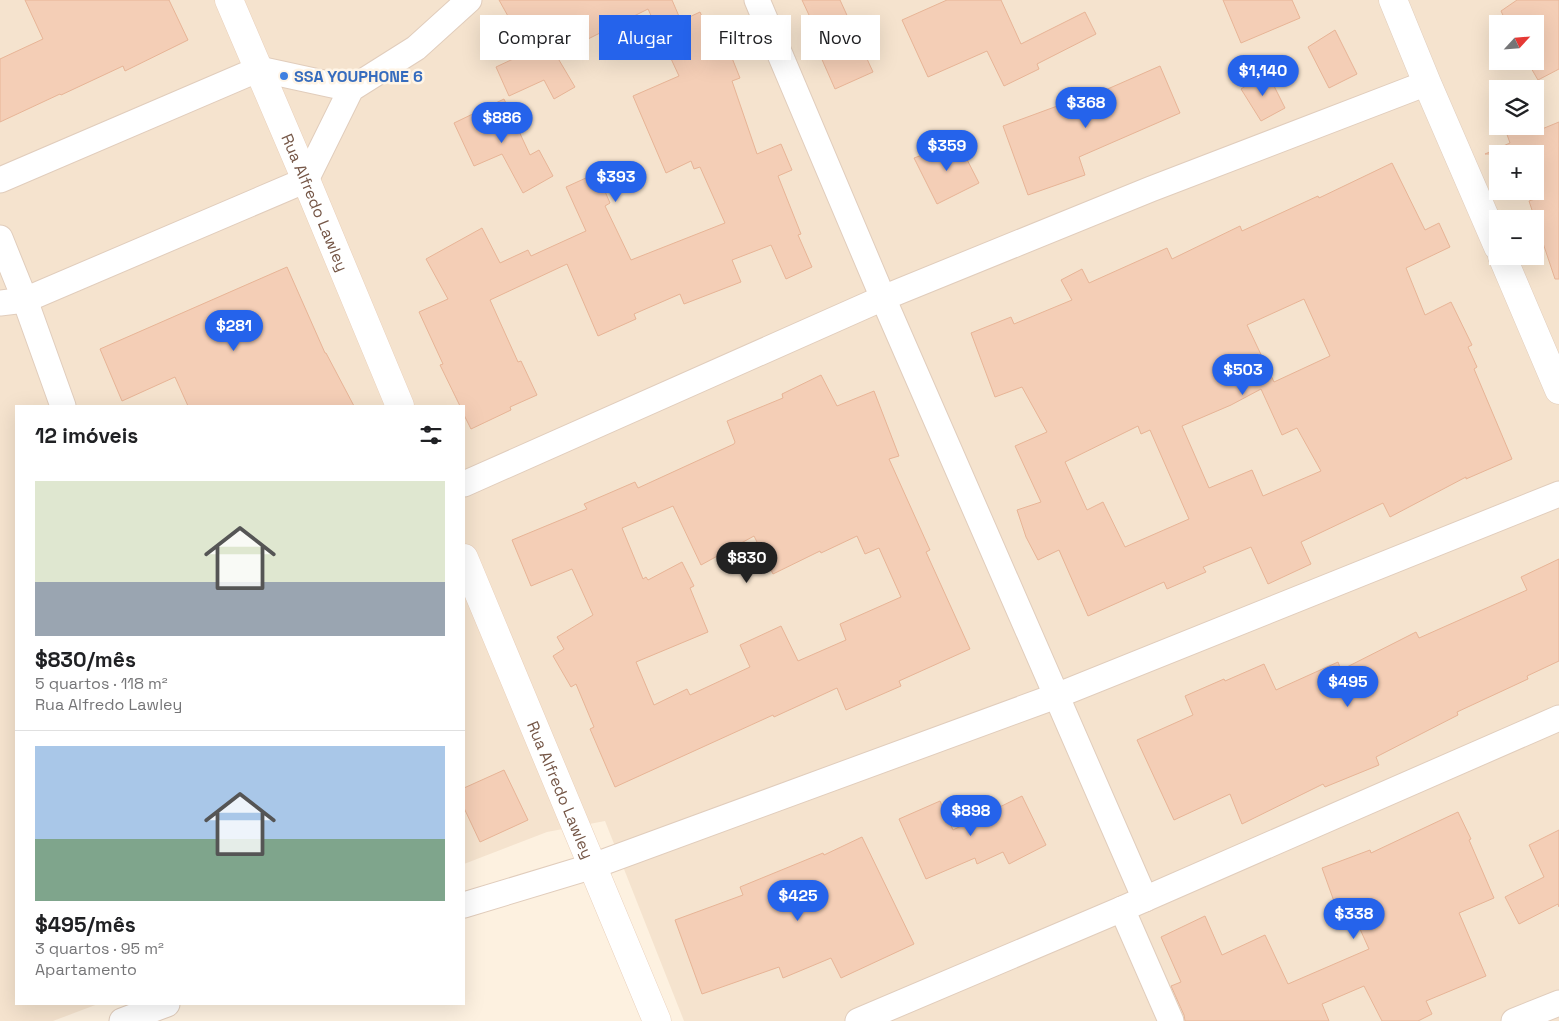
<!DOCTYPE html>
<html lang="pt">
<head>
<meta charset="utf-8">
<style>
  body { margin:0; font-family:"Space Grotesk",sans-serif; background:#f2f2f2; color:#202124; height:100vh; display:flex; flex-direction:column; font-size:19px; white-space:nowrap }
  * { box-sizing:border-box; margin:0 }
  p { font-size:16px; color:#757577 }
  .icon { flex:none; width:28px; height:28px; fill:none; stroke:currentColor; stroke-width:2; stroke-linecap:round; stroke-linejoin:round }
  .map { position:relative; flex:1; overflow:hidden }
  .sheet { position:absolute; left:15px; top:405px; width:450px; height:600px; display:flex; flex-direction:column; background:#fff; border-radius:0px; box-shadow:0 5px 20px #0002 }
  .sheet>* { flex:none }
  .guide { position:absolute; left:480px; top:15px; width:475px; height:45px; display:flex; gap:10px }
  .needle { width:32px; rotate:64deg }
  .buttons { position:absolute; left:1489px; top:15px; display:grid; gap:10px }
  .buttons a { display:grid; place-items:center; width:55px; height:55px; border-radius:0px; background:#fff; box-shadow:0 5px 20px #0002; font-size:25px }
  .price { position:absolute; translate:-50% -42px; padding:0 11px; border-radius:18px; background:#2563eb; color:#fff; font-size:16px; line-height:32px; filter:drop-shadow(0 1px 2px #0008) }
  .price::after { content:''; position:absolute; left:50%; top:30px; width:15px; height:11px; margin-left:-8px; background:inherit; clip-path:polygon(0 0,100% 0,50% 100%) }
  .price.active { background:#222; color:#fff }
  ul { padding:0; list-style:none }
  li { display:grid; align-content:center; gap:10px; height:265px; padding:0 20px }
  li+li { border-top:1px solid #e0e0e0 }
  li span { display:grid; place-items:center; height:155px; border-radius:0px; color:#555 }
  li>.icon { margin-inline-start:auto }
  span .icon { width:90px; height:90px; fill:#fffc; stroke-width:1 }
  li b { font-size:21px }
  h2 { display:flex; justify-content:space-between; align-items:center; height:60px; padding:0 20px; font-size:21px }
  .pill { padding:0 18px; border-radius:0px; background:#fff; box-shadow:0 5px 20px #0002; font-size:18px; line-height:45px }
  .pill.active { background:#2563eb; color:#fff }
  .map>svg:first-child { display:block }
  .residential { fill:#f5e3ce; fill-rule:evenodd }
  .building { fill:#f4ceb6; stroke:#e7b496; fill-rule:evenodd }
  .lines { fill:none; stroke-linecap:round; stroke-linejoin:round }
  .minor-casing { stroke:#e1cdbc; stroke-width:27 }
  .tertiary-casing { stroke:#e1cdbc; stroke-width:29 }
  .secondary-casing { stroke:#e9d0bb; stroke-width:29 }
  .minor { stroke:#fff; stroke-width:25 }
  .tertiary { stroke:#fff; stroke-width:28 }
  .secondary { stroke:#fff; stroke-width:28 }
  .shop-dot { fill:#3f7fe0; stroke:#fff5e7; stroke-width:2 }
  .labels { text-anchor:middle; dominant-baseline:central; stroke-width:5; stroke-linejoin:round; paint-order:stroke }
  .shop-label { font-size:16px; font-weight:bold; fill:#366cbe; stroke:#fff5e7; text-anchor:start }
  .street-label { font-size:16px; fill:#755646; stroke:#fff5e7 }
</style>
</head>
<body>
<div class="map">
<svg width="1559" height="1021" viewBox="0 0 1559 1021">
  <rect width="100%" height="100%" fill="#fdf1e0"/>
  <path class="residential" d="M0,0h1559v1021h-875l-79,-200 -58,11 -83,32v-458h-448v598h82l-45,17h-53zM1498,24h37v37h-37zM1498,89h37v37h-37zM1498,154h37v37h-37zM1498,219h37v37h-37z"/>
  <g class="building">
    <path d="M25,0h144l19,40 -63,31 -2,-5 -62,29 -1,-1 -60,28v-63l43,-20z"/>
    <path d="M499,0h173l9,21 19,-9 20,45 10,-4 10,25 -8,3 25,73 24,-10 11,26 -14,6 23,58 -3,1 14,32 -26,12 -15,-34 -39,15 9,22 -57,22 -4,-10 -46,20 2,5 -38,17 -31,-72 -77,36 28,62 3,-1 16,34 -27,12 1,3 -40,19 -7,-14v-9h-4l-20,-41 3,-1 -24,-52 29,-13 -22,-40 56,-31 18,35 28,-13 3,6 55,-25 -20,-44 31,-14 13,30 -5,3 26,54 94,-37 -25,-56 -6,2 -3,-8 -25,12 -33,-77 46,-20 -31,-67 -92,46 19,32 -21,12 -10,-19 -35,16 -13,-29 32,-15z"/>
    <path d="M802,0h38l33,72 -38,17 -19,-43 6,-3z"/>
    <path d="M947,0h54l20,44 64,-32 11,22 -59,30 2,5 -35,17 -17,-35 -59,26 -26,-57z"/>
    <path d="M1223,0h69l8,18 -59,25z"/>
    <path d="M1517,0h42v69l-21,11 -11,-19h8v-37h-28l-6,-13z"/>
    <path d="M1335,30l22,44 -28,14 -21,-41z"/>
    <path d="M1160,66l20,47 -101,44 6,18 -57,20 -25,-69 57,-21 2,4z"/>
    <path d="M1267,72l18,36 -24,13 -20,-32z"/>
    <path d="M504,99l26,56 9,-5 14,26 -30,17 -21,-39 -28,12 -20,-43z"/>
    <path d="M1559,122v157h-4l-26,-78 6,-2v-45h-50l25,-11 -6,-17h31l2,5z"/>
    <path d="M958,142l21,41 -42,21 -23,-46z"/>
    <path d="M1392,163l33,67 14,-7 11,24 -44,21 19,47 26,-13 21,43 -4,2 9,20 -3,2 38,90 -46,20v-2l-76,40 -7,-14 -82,39 10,22 -43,20 -17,-37 -48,20 3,5 -39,17 -3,-7 -76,34 -29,-66 -21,10 -12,-23 -9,-27 24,-8 -26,-56 32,-14 -25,-45 -27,10 -24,-64 40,-16 3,7 58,-24 -11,-20 21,-11 7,14 78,-35 5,11 68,-33 2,5 76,-35 1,2zM1304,299l26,57 -56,26 -27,-57zM1261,389l21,46 15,-7 24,43 -58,25 -11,-26 -43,18 -27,-62 49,-21zM1138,426l3,8 9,-4 39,89 -64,28 -22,-45 -16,8 -22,-48z"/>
    <path d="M287,267l38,86h1l28,53h-166l-13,-29 -53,24 -22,-52z"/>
    <path d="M821,375l16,31 37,-15 25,65 -10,3 41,91 -4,2 44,97 -71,32 2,5 -55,24 -9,-22 -63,29 -1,-2 -158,72 -25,-58 4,-2 -18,-43 -5,3 -18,-31 11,-7 -7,-12 36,-22 -21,-46 -41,17 -19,-46 75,-31 -3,-5 51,-22 3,6 96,-44 1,-2 -8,-21 56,-23 -1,-4zM673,506l28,59 53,-29 19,38 47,-23 1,2 36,-17 8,18 14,-6 22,49 -61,27 6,16 -48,21 -17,-35 -41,19 10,22 -60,28 -3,-6 -33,16 -18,-43 72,-30 -18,-44 4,-2 -12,-24 -34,18 -2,-3 -3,2 -21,-51z"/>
    <path d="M1559,559v102l-32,15 1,3 -71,33 1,3 -82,42 3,8 -54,22 -2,-3 -81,40 -12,-30 -56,26 -37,-80 56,-25 -8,-19 39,-17 1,2 39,-17 12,26 62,-28 3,8 75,-38 3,6 108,-48 -6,-13z"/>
    <path d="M504,770l24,50 -48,22 -16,-34v-20z"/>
    <path d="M1022,796l24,49 -37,19 -6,-12 -26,12 -2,-6 -49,21 -27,-60 41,-18 13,29z"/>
    <path d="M1458,812l13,27 -2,1 25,58 -35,15 27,63 -60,25 6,13 -14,7h-36l-18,-35 -42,18 7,17h-144l-1,-6 -13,-29 10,-4 -20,-45 44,-21 17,39 43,-20 23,49 81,-35 -22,-49 -12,4 -13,-36 48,-18 1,3z"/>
    <path d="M1559,830v77l-1,-3 -39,20 -14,-27 39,-20 -15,-32z"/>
    <path d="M862,837l52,107 -73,34 -10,-20 -48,20 -4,-11 -77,27 -27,-74 68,-25 -3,-8 83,-34 1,2z"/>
  </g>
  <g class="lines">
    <g class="minor-casing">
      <g id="minor">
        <path d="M757,0l126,298 262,601"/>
        <path d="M0,180l259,-111 92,20"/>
        <path d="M0,238l25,62 38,106"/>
        <path d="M0,303l25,-3 281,-120 45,-91 65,-41 53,-48"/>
        <path d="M464,484l419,-186 268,-109 276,-106"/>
        <path d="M464,905l129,-39 463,-170 503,-202"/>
        <path d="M1122,909l49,112"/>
        <path d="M122,1021l45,-17"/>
        <path d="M858,1021l264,-112 437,-191"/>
        <path d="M1514,1021l45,-18"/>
      </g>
    </g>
    <g class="tertiary-casing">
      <g id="tertiary">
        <path d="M1393,0l34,83 71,164"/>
        <path d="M1502,256l57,134"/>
      </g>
    </g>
    <g class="secondary-casing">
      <g id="secondary">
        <path id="s1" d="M229,0l77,180 94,226"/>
        <path id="s2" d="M464,558l193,463"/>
      </g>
    </g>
    <use href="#minor" class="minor"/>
    <use href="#tertiary" class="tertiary"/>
    <use href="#secondary" class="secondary"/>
  </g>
  <circle class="shop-dot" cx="284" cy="76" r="5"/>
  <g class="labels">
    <g class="shop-label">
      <text x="294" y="76">SSA YOUPHONE 6</text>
    </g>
    <g class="street-label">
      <text stroke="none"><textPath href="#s1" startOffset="220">Rua Alfredo Lawley</textPath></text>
      <text stroke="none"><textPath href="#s2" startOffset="251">Rua Alfredo Lawley</textPath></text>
    </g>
  </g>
</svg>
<div class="buttons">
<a><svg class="needle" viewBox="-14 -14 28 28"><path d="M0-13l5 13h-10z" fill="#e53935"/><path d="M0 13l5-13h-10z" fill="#757577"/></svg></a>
<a><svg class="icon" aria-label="layers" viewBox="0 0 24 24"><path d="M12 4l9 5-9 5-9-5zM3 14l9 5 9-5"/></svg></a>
<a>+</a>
<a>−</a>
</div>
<b class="price" style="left:1263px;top:97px">$1,140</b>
<b class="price" style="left:1086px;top:129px">$368</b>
<b class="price" style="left:502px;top:144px">$886</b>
<b class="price" style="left:947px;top:172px">$359</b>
<b class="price" style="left:616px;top:203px">$393</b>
<b class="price" style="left:234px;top:352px">$281</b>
<b class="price" style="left:1243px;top:396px">$503</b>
<b class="price active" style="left:747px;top:584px">$830</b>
<b class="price" style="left:1348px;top:708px">$495</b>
<b class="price" style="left:971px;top:837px">$898</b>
<b class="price" style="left:798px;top:922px">$425</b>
<b class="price" style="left:1354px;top:940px">$338</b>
<div class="guide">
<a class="pill">Comprar</a>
<a class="pill active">Alugar</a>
<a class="pill">Filtros</a>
<a class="pill">Novo</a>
</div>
<section class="sheet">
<h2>12 imóveis<svg class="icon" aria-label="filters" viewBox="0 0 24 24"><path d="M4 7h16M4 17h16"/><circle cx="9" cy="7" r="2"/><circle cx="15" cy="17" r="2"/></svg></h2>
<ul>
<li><span style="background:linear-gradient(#dfe7d0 65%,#9aa5b1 0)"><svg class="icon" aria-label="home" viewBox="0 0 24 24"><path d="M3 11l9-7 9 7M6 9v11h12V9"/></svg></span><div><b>$830/mês</b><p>5 quartos · 118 m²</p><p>Rua Alfredo Lawley</p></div></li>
<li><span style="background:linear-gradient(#a9c7e8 60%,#7fa58c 0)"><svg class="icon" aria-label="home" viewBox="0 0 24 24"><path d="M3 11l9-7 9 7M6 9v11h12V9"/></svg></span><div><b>$495/mês</b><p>3 quartos · 95 m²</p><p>Apartamento</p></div></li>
</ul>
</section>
</div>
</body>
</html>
